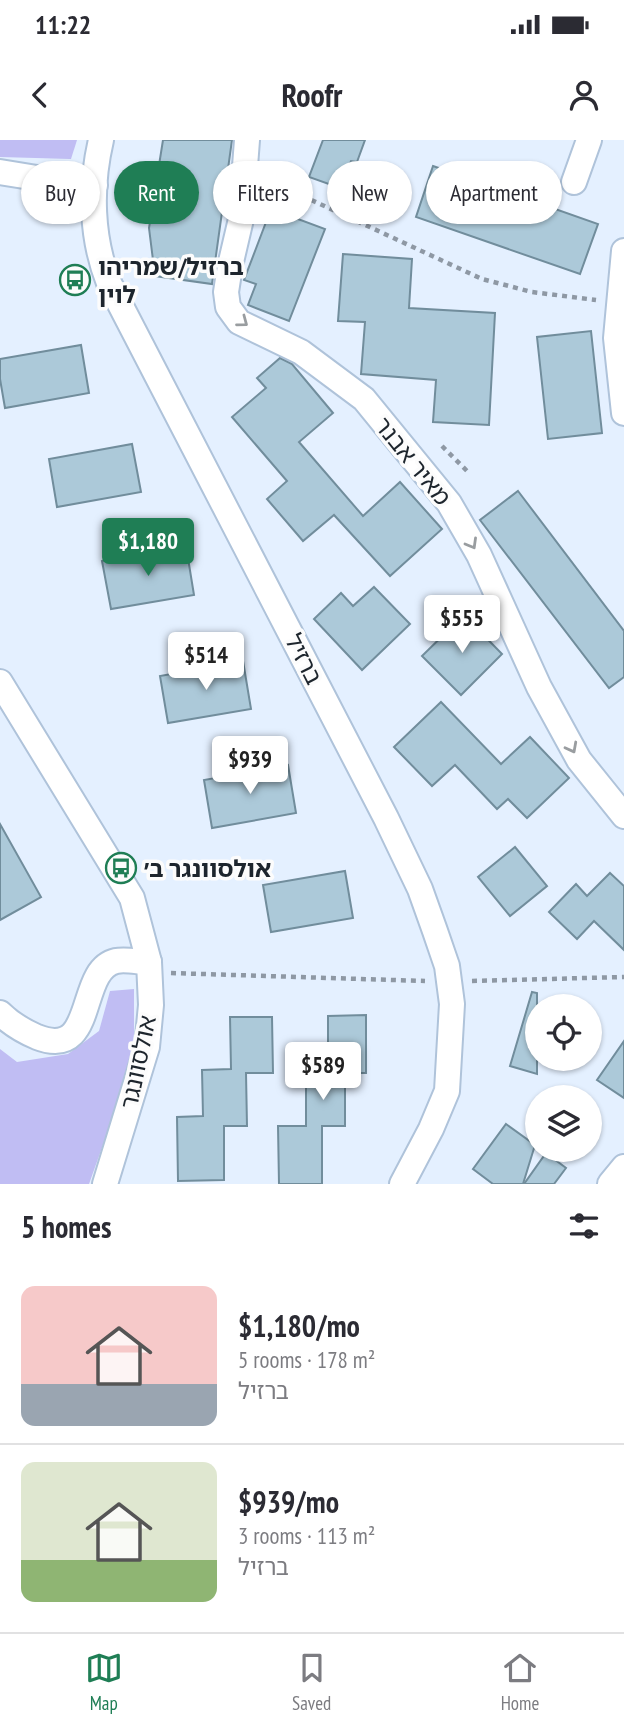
<!DOCTYPE html>
<html lang="en">
<head>
<meta charset="utf-8">
<style>
  body { margin:0; font-family:"PT Sans Narrow","Noto Sans Hebrew",sans-serif; background:#f7f7f7; color:#2b2b33; height:100vh; display:flex; flex-direction:column; font-size:26px; white-space:nowrap }
  * { box-sizing:border-box; margin:0 }
  p { font-size:23px; color:#7c7c81 }
  .icon { flex:none; width:38px; height:38px; fill:none; stroke:currentColor; stroke-width:2; stroke-linecap:round; stroke-linejoin:round }
  .map { position:relative; height:1044px; overflow:hidden }
  .side { display:flex; flex-direction:column; background:#fff; flex:1 }
  .side>* { flex:none }
  .top-card { position:absolute; left:21px; top:21px; width:583px; height:63px; display:flex; gap:14px }
  .buttons { position:absolute; left:525px; top:854px; display:grid; gap:14px }
  .buttons a { display:grid; place-items:center; width:77px; height:77px; border-radius:50%; background:#fff; box-shadow:0 2px 5px #0004; font-size:35px }
  .price { position:absolute; translate:-50% -60px; padding:0 16px; border-radius:7px; background:#fff; color:#222; font-size:23px; line-height:46px; filter:drop-shadow(0 2px 4px #0008) }
  .price::after { content:''; position:absolute; left:50%; top:42px; width:21px; height:16px; margin-left:-10px; background:inherit; clip-path:polygon(0 0,100% 0,50% 100%) }
  .price.current { background:#1f7e55; color:#fff }
  ul { padding:0; list-style:none }
  li { display:flex; align-items:center; gap:21px; height:175px; padding:0 21px }
  li+li { border-top:2px solid #e1e1e2 }
  li span { display:grid; place-items:center; flex:none; width:196px; height:140px; border-radius:14px; color:#555 }
  li>.icon { margin-inline-start:auto }
  span .icon { width:84px; height:84px; fill:#fffc; stroke-width:1 }
  li b { font-size:30px }
  h2 { display:flex; justify-content:space-between; align-items:center; height:84px; padding:0 21px; font-size:30px }
  .chip { padding:0 24px; border-radius:32px; background:#fff; box-shadow:0 2px 5px #0004; font-size:24px; line-height:63px }
  .chip.current { background:#1f7e55; color:#fff }
  .status { display:flex; justify-content:space-between; align-items:center; height:49px; padding:0 35px; background:#fff; direction:ltr }
  .status svg { height:19px; fill:currentColor }
  header { display:flex; justify-content:space-between; align-items:center; height:91px; padding:0 21px; background:#fff; font-size:32px; font-weight:700 }
  .menu { display:flex; justify-content:space-around; align-items:center; height:98px; border-top:2px solid #e1e1e2; background:#fff; font-size:19px; color:#7c7c81 }
  .menu a { display:grid; justify-items:center; gap:4px }
  .menu .current { color:#1f7e55 }
  .map>svg:first-child { display:block }
  .green { fill:#c0bdf3 }
  .building { fill:#acc9d9; stroke:#718d9c; stroke-width:2 }
  .lines { fill:none; stroke-linecap:round; stroke-linejoin:round }
  .minor-casing { stroke:#afc3da; stroke-width:28 }
  .path { stroke:#8e98a4; stroke-width:4.5; stroke-dasharray:5 5; stroke-linecap:butt }
  .minor { stroke:#fff; stroke-width:24 }
  .oneway { stroke:#999da0 }
  .labels { text-anchor:middle; dominant-baseline:central; stroke-width:7; stroke-linejoin:round; paint-order:stroke }
  .poi-label { font-size:24px; font-weight:bold; fill:#1d252d; stroke:#fcfcfc; text-anchor:start }
  .street-label { font-size:24px; fill:#1d252d; stroke:#fcfcfc }
</style>
</head>
<body>
<div class="status"><b>11:22</b><svg viewBox="0 0 49 12"><path d="M0 12V9h3v3zM5 12V6h3v6zM10 12V3h3v9zM15 12V0h3v12zM26 1h20v11H26zM47 4h2v5h-2z"/></svg></div>
<header><svg class="icon" aria-label="back" viewBox="0 0 24 24"><path d="M15 5l-7 7 7 7"/></svg>Roofr<svg class="icon" aria-label="person" viewBox="0 0 24 24"><circle cx="12" cy="8" r="4"/><path d="M4 21q1-7 8-7t8 7"/></svg></header>
<div class="map">
<svg width="624" height="1044" viewBox="0 0 624 1044">
  <rect width="100%" height="100%" fill="#e4f0ff"/>
  <g class="green">
    <path d="M0,0h77l-6,19 -71,-2z"/>
    <path d="M134,849v45l-10,52 -35,98h-89v-135l17,13 51,-8 31,-23 11,-40z"/>
  </g>
  <g class="building">
    <path d="M163,0h69l-20,144 -57,-8 -6,-48z"/>
    <path d="M323,0h42l-8,22 -6,-1 -11,27 -31,-11z"/>
    <path d="M433,26l165,58 -18,50 -164,-57z"/>
    <path d="M271,69l54,20 -36,92 -41,-16 8,-21 -12,-4z"/>
    <path d="M343,114l69,5 -3,49 86,5 -6,112 -56,-3 3,-42 -75,-6 4,-52 -27,-1z"/>
    <path d="M591,191l11,102 -54,6 -11,-102z"/>
    <path d="M81,205l8,48 -84,15 -5,-29v-20z"/>
    <path d="M280,218l12,6 41,49 -34,29 64,74 37,-34 42,47 -52,47 -56,-61 -31,26 -36,-42 20,-18 -55,-64 34,-29 -9,-10z"/>
    <path d="M132,304l9,48 -84,15 -8,-48z"/>
    <path d="M518,351l106,140v46l-15,11 -129,-168z"/>
    <path d="M186,406l8,49 -83,14 -9,-48z"/>
    <path d="M374,447l36,37 -48,46 -48,-51 27,-26 12,13z"/>
    <path d="M464,475l38,39 -41,41 -39,-39z"/>
    <path d="M243,521l8,48 -83,14 -8,-47z"/>
    <path d="M441,562l60,62 29,-27 39,41 -42,40 -19,-19 -11,10 -42,-44 -23,21 -38,-39z"/>
    <path d="M288,625l8,48 -84,15 -8,-48z"/>
    <path d="M0,684l41,73 -41,23z"/>
    <path d="M515,707l32,39 -37,30 -32,-39z"/>
    <path d="M345,731l8,47 -82,14 -8,-47z"/>
    <path d="M610,733l14,13v64l-30,-29 -17,18 -28,-27 27,-28 11,12z"/>
    <path d="M532,852l5,1v81l-27,-8z"/>
    <path d="M366,875v58h-21v53h-23v58h-43l-1,-58h28v-53h22v-57z"/>
    <path d="M230,877h42l1,56h-27l1,53h-23v54l-46,1 -1,-64 26,-1 -1,-46 29,-1z"/>
    <path d="M624,901v57l-27,-18z"/>
    <path d="M506,984l29,21 -12,39h-30l-20,-15z"/>
    <path d="M546,1013l20,15 -12,16h-30z"/>
  </g>
  <g class="lines">
    <g class="minor-casing">
      <g id="minor">
        <path d="M101,0c-11,47 -10,98 8,143l277,535 34,71 15,42 12,35 5,38 -5,87 -16,38 -29,55"/>
        <path d="M247,0l-6,79 -11,47 -4,26 2,15 11,15 62,30 63,47 85,104 30,52 60,132 40,73 45,56"/>
        <path d="M0,32l49,8 46,5"/>
        <path d="M574,42l15,-42"/>
        <path d="M624,111l-8,87 8,75"/>
        <path d="M0,542l132,216 17,64 2,43 -4,42 -42,137"/>
        <path d="M0,873c11,11 23,18 37,24 61,24 39,-67 79,-76 9,-2 23,1 33,1"/>
        <path d="M610,1044l14,-17"/>
      </g>
    </g>
    <g class="path">
      <path d="M266,39l216,100 50,13 64,8"/>
      <path d="M442,306l25,25"/>
      <path d="M171,833l254,8"/>
      <path d="M472,841l152,-4"/>
    </g>
    <use href="#minor" class="minor"/>
  </g>
  <defs><path id="oneway-chevron" d="M-2-3.5L2.5 0L-2 3.5" fill="none" stroke-width="1.6" stroke-linecap="round" stroke-linejoin="round" transform="scale(1.75)"/></defs>
  <g class="oneway">
    <use href="#oneway-chevron" transform="translate(243 182) rotate(37)"/>
    <use href="#oneway-chevron" transform="translate(472 404) rotate(60)"/>
    <use href="#oneway-chevron" transform="translate(572 608) rotate(62)"/>
  </g>
  <defs>
    <g id="bus-ring" transform="scale(1.575)"><circle r="9.5" fill="#fcfcfc" stroke="#1f7e55" stroke-width="1.5"/><path d="M-5-6H5V4H4V6H2V4H-2V6H-4V4H-5ZM-3.5-4V0h7V-4ZM-3.5 1.2v1.5H-2V1.2ZM2 1.2v1.5H3.5V1.2Z" fill="#1f7e55"/></g>
  </defs>
  <g fill-rule="evenodd">
    <use href="#bus-ring" x="75" y="140"/>
    <use href="#bus-ring" x="121" y="728"/>
  </g>
  <g class="labels">
    <g class="poi-label">
      <text x="98" y="126">ברזיל/שמריהו<tspan x="98" dy="28">לוין</tspan></text>
      <text x="144" y="728">אולסוונגר ב׳</text>
    </g>
    <g class="street-label">
      <text transform="translate(413 321) rotate(51)">מאיר אבנר</text>
      <text transform="translate(304 519) rotate(63)">ברזיל</text>
      <text transform="translate(138 922) rotate(-78)">אולסוונגר</text>
    </g>
  </g>
</svg>
<div class="buttons">
<a><svg class="icon" aria-label="locate" viewBox="0 0 24 24"><circle cx="12" cy="12" r="6"/><path d="M12 2v4M12 18v4M2 12h4M18 12h4"/></svg></a>
<a><svg class="icon" aria-label="layers" viewBox="0 0 24 24"><path d="M12 4l9 5-9 5-9-5zM3 14l9 5 9-5"/></svg></a>
</div>
<b class="price current" style="left:148px;top:438px">$1,180</b>
<b class="price" style="left:462px;top:515px">$555</b>
<b class="price" style="left:206px;top:552px">$514</b>
<b class="price" style="left:250px;top:656px">$939</b>
<b class="price" style="left:323px;top:962px">$589</b>
<div class="top-card">
<a class="chip">Buy</a>
<a class="chip current">Rent</a>
<a class="chip">Filters</a>
<a class="chip">New</a>
<a class="chip">Apartment</a>
</div>
</div>
<section class="side">
<h2>5 homes<svg class="icon" aria-label="filters" viewBox="0 0 24 24"><path d="M4 7h16M4 17h16"/><circle cx="9" cy="7" r="2"/><circle cx="15" cy="17" r="2"/></svg></h2>
<ul>
<li><span style="background:linear-gradient(#f6c9c9 70%,#9aa5b1 0)"><svg class="icon" aria-label="home" viewBox="0 0 24 24"><path d="M3 11l9-7 9 7M6 9v11h12V9"/></svg></span><div><b>$1,180/mo</b><p>5 rooms · 178 m²</p><p>ברזיל</p></div></li>
<li><span style="background:linear-gradient(#dfe7d0 70%,#8fb573 0)"><svg class="icon" aria-label="home" viewBox="0 0 24 24"><path d="M3 11l9-7 9 7M6 9v11h12V9"/></svg></span><div><b>$939/mo</b><p>3 rooms · 113 m²</p><p>ברזיל</p></div></li>
</ul>
</section>
<nav class="menu">
<a class="current"><svg class="icon" aria-label="map" viewBox="0 0 24 24"><path d="M3 6l6-2 6 2 6-2v14l-6 2-6-2-6 2zM9 4v14M15 6v14"/></svg>Map</a>
<a><svg class="icon" aria-label="saved" viewBox="0 0 24 24"><path d="M7 4h10v16l-5-4-5 4z"/></svg>Saved</a>
<a><svg class="icon" aria-label="home" viewBox="0 0 24 24"><path d="M3 11l9-7 9 7M6 9v11h12V9"/></svg>Home</a>
</nav>
</body>
</html>
